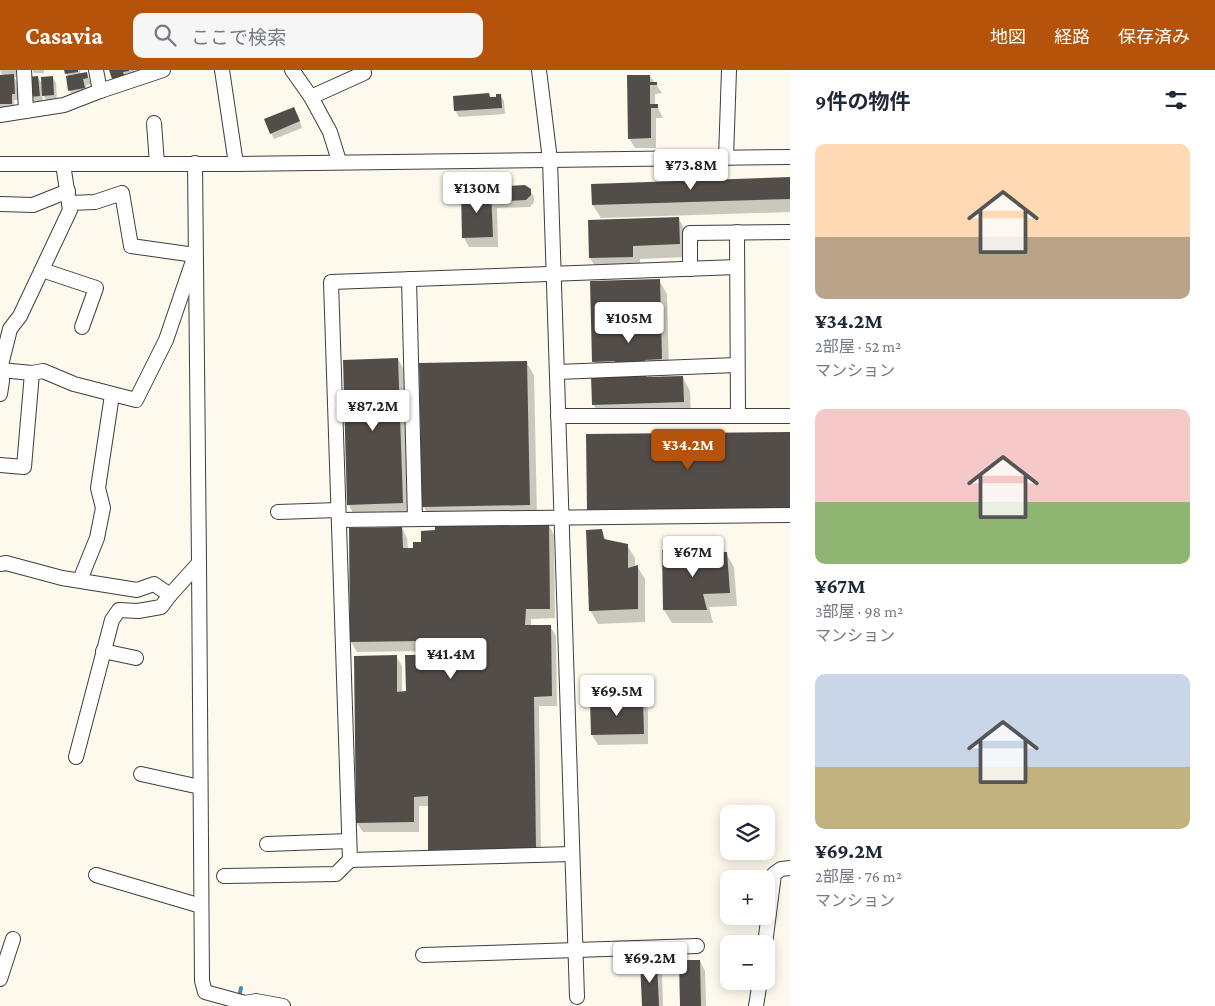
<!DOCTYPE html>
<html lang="ja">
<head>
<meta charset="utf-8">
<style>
  body { margin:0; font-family:"Crimson Pro","Noto Sans JP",serif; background:#f6f6f7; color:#1f2937; height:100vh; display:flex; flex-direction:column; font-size:19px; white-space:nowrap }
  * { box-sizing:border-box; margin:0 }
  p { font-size:16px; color:#747a83 }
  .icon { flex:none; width:28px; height:28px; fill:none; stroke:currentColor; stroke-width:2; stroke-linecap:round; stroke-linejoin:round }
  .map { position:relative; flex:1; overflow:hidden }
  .side { display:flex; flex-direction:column; background:#fff; width:425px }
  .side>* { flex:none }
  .controls { position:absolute; left:720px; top:735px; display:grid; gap:10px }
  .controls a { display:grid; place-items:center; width:55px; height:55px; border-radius:10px; background:#fff; box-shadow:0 2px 12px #0003; font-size:25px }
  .price { position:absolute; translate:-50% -42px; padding:0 11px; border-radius:5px; background:#fff; color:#222; font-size:16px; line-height:32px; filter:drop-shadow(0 1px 2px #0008) }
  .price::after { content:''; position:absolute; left:50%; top:30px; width:15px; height:11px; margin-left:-8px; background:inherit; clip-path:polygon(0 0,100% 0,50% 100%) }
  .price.active { background:#b45309; color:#fff }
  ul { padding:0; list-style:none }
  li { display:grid; align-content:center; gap:10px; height:265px; padding:0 25px }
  li span { display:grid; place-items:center; height:155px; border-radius:10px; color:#555 }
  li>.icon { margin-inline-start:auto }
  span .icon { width:90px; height:90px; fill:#fffc; stroke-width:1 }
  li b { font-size:21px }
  h2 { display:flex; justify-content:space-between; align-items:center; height:60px; padding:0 25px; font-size:21px }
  header { display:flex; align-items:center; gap:30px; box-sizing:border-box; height:70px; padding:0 25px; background:#b45309; color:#fff }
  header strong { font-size:24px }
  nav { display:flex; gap:28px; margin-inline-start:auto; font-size:18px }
  .search { width:350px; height:45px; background:#f6f6f7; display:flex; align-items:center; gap:12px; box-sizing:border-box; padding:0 18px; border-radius:10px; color:#747a83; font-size:19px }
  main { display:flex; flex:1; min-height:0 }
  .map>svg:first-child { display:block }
  .shadow { fill:#0003 }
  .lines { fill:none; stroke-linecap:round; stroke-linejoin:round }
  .stream { stroke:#488cbb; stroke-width:4 }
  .building { fill:#534d49 }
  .minor-casing { stroke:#3e3e3e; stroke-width:16 }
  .minor { stroke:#fff; stroke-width:14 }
</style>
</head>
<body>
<header>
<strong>Casavia</strong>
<div class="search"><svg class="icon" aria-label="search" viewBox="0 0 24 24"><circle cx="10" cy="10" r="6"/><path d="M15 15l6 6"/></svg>ここで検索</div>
<nav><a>地図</a><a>経路</a><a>保存済み</a></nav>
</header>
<main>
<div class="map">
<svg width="790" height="936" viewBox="0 0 790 936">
  <rect width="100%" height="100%" fill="#fdf9ec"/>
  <g class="shadow">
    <path d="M0,0h16v7h-2l3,5 1,18h-4l1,10 -15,1v-35h4l-3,-3z"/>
    <path d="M32,0h12v3h-10z"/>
    <path d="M66,0h16l-2,1v3l7,-1 4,11 -5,1 2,9 -15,3 -3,-6z"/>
    <path d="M111,0h23l1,6 -18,8z"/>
    <path d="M650,6l12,17 -7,1v12h2l6,12h-7v30h-21l-6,-10z"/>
    <path d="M38,7l5,9 9,-9 4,6 1,18 -10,1 -5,-9 1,9 -8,1 -4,-6z"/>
    <path d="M489,25l2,4 6,-1 3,-3 4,6 1,13 -46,3 -4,-7z"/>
    <path d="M297,44l5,14 -28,11 -3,-6z"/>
    <path d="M790,109v33l-189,6 -8,-13z"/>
    <path d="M530,120l4,7v5l-4,5 -33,1 1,39h-29l-5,-9 27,-47 3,6z"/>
    <path d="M679,149l7,13 1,25 -47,2v11l-42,1 -8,-13z"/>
    <path d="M659,210l8,14 2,78 -17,1v6l31,-1 7,13 1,24 -90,3 -8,-14 9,-27 -8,-16z"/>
    <path d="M398,289l7,13 5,144 -54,2 -8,-14z"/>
    <path d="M526,292l8,13 3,143 -106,2 -7,-13z"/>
    <path d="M790,363v88l-194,2 -8,-14z"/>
    <path d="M549,455l5,10 1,83 -24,1v7h19l6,10 1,70h-18l2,152 -106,2 -6,-10v-44h-10v26h-56l-6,-9 39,-167 6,10v27h5l16,-37v-5l-66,1 -6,-10 51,-114 5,10 1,12 7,-1 7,-6z"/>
    <path d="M601,460l6,11 20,4 8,13v9l2,-1 8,13v43l-47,2 -8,-14z"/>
    <path d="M726,483l8,14 3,39 -28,1 4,16h-41l-8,-13z"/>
    <path d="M642,630l6,10v34l-50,1 -6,-10 -1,-34z"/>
    <path d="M700,891l5,10 1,35h-25z"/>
    <path d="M656,892l6,10 1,34h-20z"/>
  </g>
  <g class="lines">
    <path class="stream" d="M239,927l2,-9"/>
  </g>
  <g class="building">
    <path d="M64,0h14v2l-13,2z"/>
    <path d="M109,0h20v1l-6,1 1,3 -12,4z"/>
    <path d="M87,2l1,6 -5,1 2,9 -17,3 -2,-15z"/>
    <path d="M14,4l1,20h-3v10h-12v-29z"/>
    <path d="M627,5h23v7h7v3h-7v19h8v4h-7v30l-23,1z"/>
    <path d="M38,6l2,20 -10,1 -2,-20z"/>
    <path d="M53,6l1,19 -12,1 -1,-19z"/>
    <path d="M489,23l1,4h6v-3h5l1,14 -48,3 -1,-15z"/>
    <path d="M294,37l6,14 -30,13 -6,-15z"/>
    <path d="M790,107v22l-198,6 -1,-21z"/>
    <path d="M525,115l6,4v6l-5,5 -33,2 -1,-15z"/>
    <path d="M491,120l2,47 -31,1 -1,-47z"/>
    <path d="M679,147l1,27 -47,2v11l-44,1 -1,-38z"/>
    <path d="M660,209l2,80 -17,1 1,17 37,-1 1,26 -92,3 -1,-29 24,-12v-3l-23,1 -2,-81z"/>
    <path d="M398,288l5,145 -56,2 -4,-145z"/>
    <path d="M527,291l3,144 -108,2 -3,-144z"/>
    <path d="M790,362v76l-203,2 -1,-76z"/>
    <path d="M549,454l1,85h-24l-1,16h26l1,71 -18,1 2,152 -108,1v-54l-14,1v25l-58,1 -2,-167 43,-1v37l9,-1 -1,-36h17v-14l-72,1 -1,-114 53,-1 1,21h10v-6h8v-11l14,-1v-4z"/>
    <path d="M602,459l2,10 24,5v24l10,-3v44l-49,2 -3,-81z"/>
    <path d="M662,480l65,2 3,41 -27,1 4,16h-44z"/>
    <path d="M643,629l1,35 -53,1 -1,-35z"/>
    <path d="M679,890h21l1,46h-21z"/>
    <path d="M640,891h17l2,45h-17z"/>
  </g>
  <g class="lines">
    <g class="minor-casing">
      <g id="minor">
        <path d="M24,0l2,41"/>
        <path d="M96,0l4,21"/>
        <path d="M222,0l14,94"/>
        <path d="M292,0l19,27 19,35 9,29"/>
        <path d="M539,0l11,90 27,837"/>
        <path d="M311,27l53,-24 -1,-3"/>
        <path d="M0,45l64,-10 36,-14 63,-21"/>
        <path d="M154,53l3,41"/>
        <path d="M726,88l3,-88"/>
        <path d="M195,93l4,400 3,418 3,11 40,11 11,-2 27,5"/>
        <path d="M0,94h236l554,-7"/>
        <path d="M0,134l33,1 35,-14"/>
        <path d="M737,162l1,184"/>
        <path d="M690,199v-36l100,-1"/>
        <path d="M42,200l54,18 -14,39"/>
        <path d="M409,209l6,240"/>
        <path d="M0,299l10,-40 10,-13 50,-106 -7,-46"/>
        <path d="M557,302l180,-7"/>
        <path d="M0,324l2,-13 -1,-11 31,3 11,-2 31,13 62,16 30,-60 29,-85 -64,-9 -9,-53 -27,9 -26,1"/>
        <path d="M558,346h232"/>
        <path d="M0,395l24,2 8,-94"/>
        <path d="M278,442l60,-2"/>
        <path d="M339,450l451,-5"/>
        <path d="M0,494l6,-1 56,15 75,12 17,-6 16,11 29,-32"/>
        <path d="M80,510l17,-42 6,-30 -5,-20 14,-93"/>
        <path d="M103,581l33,7"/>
        <path d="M76,687l36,-137 7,-10 19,1 23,-4 9,-12"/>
        <path d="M141,704l59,13"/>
        <path d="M267,774l82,-3"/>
        <path d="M350,790l-19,-578 406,-15"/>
        <path d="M96,805l105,31"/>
        <path d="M224,806l112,-2 14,-14 222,-6"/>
        <path d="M765,874l9,-70 7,-5 9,-1"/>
        <path d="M423,885l274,-9"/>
        <path d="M0,909l13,-40"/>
        <path d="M756,936l4,-25"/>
      </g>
    </g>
    <use href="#minor" class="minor"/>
  </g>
</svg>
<div class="controls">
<a><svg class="icon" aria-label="layers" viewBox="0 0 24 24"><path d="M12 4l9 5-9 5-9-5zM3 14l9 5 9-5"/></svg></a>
<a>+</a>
<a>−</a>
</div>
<b class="price" style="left:691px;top:121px">¥73.8M</b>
<b class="price" style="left:477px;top:144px">¥130M</b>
<b class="price" style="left:629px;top:274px">¥105M</b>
<b class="price" style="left:373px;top:362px">¥87.2M</b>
<b class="price active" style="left:688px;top:401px">¥34.2M</b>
<b class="price" style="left:693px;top:508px">¥67M</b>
<b class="price" style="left:451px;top:610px">¥41.4M</b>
<b class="price" style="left:617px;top:647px">¥69.5M</b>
<b class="price" style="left:650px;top:914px">¥69.2M</b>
</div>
<section class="side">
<h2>9件の物件<svg class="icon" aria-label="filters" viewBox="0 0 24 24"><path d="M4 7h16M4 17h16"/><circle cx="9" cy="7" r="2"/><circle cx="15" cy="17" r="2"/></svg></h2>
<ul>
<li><span style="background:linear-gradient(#ffd9b3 60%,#b9a48a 0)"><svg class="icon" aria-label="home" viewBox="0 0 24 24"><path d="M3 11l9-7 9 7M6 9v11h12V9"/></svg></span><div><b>¥34.2M</b><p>2部屋 · 52 m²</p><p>マンション</p></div></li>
<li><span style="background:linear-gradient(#f6c9c9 60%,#8fb573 0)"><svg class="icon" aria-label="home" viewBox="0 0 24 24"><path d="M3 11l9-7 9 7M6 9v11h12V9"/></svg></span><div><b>¥67M</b><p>3部屋 · 98 m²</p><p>マンション</p></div></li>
<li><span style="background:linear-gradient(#c9d6e8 60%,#c2b280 0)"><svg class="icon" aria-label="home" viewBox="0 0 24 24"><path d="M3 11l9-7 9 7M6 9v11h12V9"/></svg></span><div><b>¥69.2M</b><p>2部屋 · 76 m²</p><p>マンション</p></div></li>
</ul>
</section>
</main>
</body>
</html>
